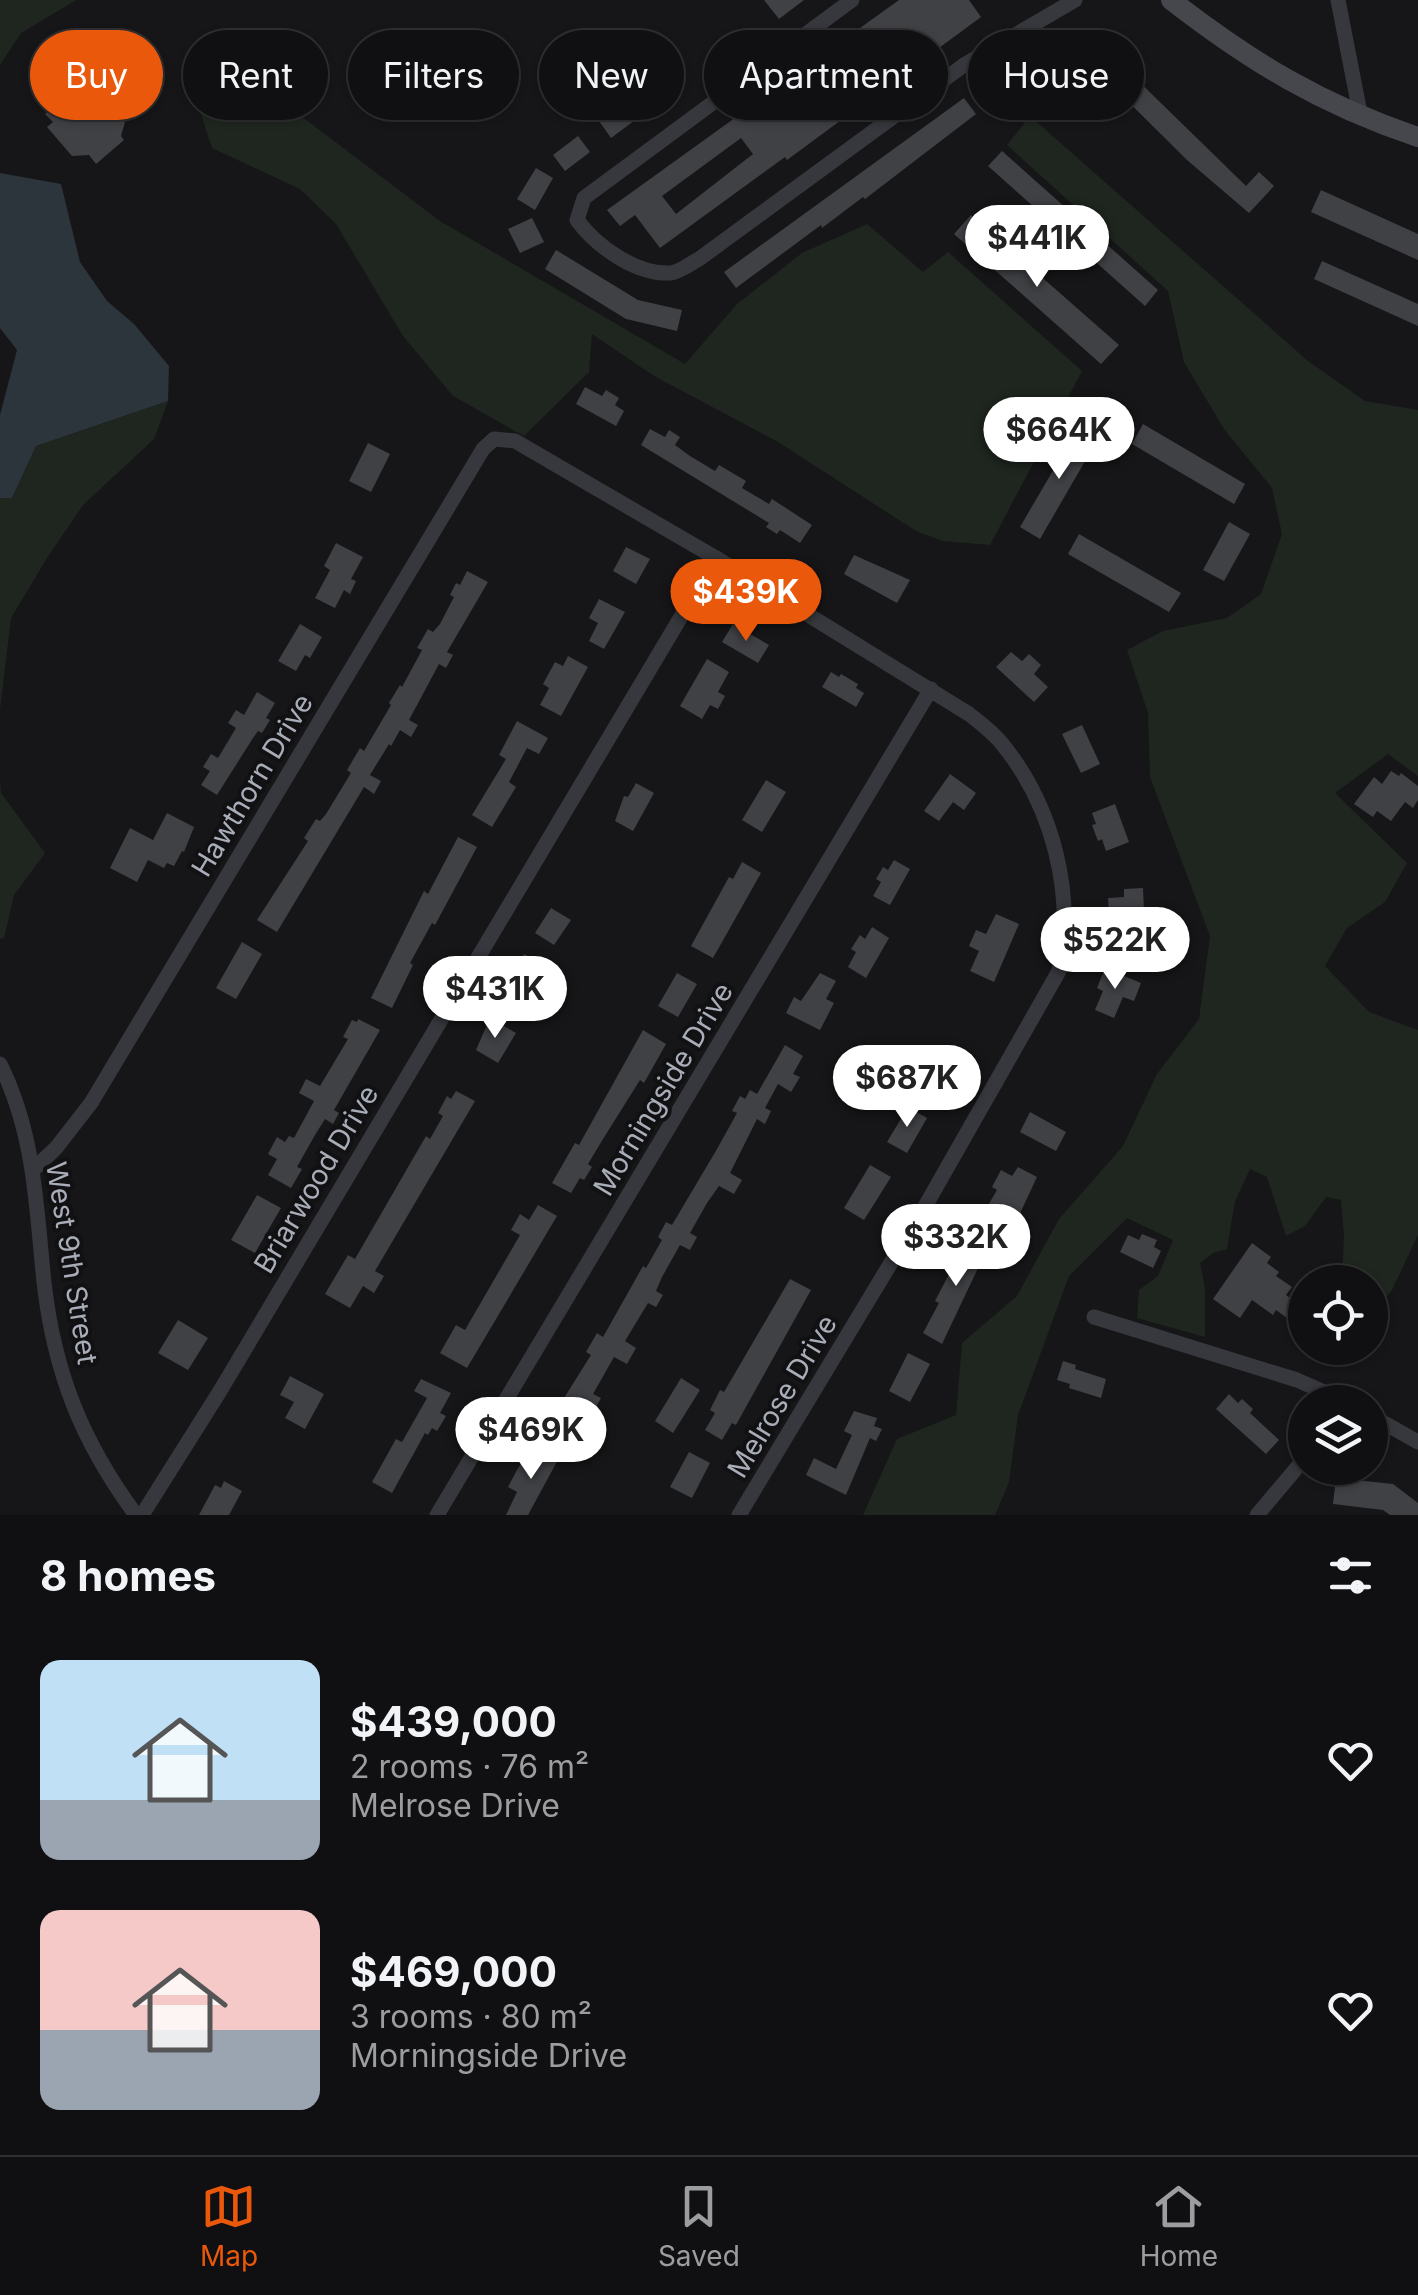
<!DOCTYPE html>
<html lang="en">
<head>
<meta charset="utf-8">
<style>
  body { margin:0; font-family:Inter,sans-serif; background:#1e1e20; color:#f1f3f6; height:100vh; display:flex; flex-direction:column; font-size:38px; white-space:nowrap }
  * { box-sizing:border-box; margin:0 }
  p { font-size:32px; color:#9c9d9f }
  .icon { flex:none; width:55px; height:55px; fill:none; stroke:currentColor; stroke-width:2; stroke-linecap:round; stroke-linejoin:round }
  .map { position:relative; height:1515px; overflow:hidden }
  .drawer { display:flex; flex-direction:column; background:#101012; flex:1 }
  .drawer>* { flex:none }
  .hud { position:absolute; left:30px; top:30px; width:1360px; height:90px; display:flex; gap:20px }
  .buttons { position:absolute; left:1288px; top:1265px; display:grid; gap:20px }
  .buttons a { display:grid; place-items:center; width:100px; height:100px; border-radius:50%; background:#101012; box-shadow:0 2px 8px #0004,0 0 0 2px #303032; font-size:50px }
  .price { position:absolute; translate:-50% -85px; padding:0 22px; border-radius:35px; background:#fff; color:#222; font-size:32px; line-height:65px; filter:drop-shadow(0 2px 5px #0008) }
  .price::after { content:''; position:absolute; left:50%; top:60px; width:30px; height:22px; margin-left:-15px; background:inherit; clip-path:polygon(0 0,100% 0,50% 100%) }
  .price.selected { background:#ea580c; color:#fff }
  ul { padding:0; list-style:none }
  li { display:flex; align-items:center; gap:30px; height:250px; padding:0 40px }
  li span { display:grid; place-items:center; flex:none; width:280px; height:200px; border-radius:20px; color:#555 }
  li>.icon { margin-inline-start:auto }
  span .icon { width:120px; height:120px; fill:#fffc; stroke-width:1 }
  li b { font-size:42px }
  h2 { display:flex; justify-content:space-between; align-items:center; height:120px; padding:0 40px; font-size:42px }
  .tag { padding:0 35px; border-radius:45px; background:#101012; box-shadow:0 2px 8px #0004,0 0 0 2px #303032; font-size:35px; line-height:90px }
  .tag.selected { background:#ea580c; color:#fff }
  .tab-bar { display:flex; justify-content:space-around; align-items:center; height:140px; border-top:2px solid #303032; background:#101012; font-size:28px; color:#9c9d9f }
  .tab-bar a { display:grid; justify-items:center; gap:5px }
  .tab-bar .selected { color:#ea580c }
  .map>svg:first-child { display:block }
  .green { fill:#1e261f }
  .water { fill:#2c353c }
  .building { fill:#404145; fill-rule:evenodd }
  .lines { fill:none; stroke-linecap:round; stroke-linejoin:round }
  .minor { stroke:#37383d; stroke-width:15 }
  .secondary { stroke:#45474d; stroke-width:20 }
  .labels { text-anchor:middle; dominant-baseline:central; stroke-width:8; stroke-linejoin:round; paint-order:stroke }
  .street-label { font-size:28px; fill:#a8adb8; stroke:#111113 }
</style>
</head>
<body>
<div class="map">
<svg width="1418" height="1515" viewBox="0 0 1418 1515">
  <rect width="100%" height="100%" fill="#161618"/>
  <g class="green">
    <path d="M0,0h76l-55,33 -21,32z"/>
    <path d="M227,60l213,161 245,143 52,-60 65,-51 65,-29 56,48 25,-20 134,119 -92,174 -47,-4 -27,-10 -138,-89 -124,-66 -62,-42 -3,38 -65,64 -71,-40 -50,-60 -67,-112 -36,-35 -88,-41 -12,-37z"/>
    <path d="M1030,116l278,245 57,40 53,9v366l-30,-22 -53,39 72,70 -22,39 -38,26 -22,38 44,46 49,18v205l-26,55 -22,27v-35h-28l2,-47 -3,-35 -15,-3 -21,29 -19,10 -19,-59 -17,-8 -15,32 -8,48 -14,4 -13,10 5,25v49l-68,-19 2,-28 19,-14 15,-36 -46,-22 -58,58 -51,139 -9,67 -14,33h-132l34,-76 59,-24 6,-72 55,-47 42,-77 64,-73 34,-72 42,-55 11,-83 -60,-159 -2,-64 -21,-63 36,-19 64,-13 34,-24 21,-60 -10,-46 -48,-59 -40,-67 -16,-71 -161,-146z"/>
    <path d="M168,401l-14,38 -71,66 -36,53 -36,60 -11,91v-211h12l24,-52z"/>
    <path d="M0,781l1,12 44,60 -31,42 -10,43 -4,1z"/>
  </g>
  <path class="water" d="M0,173l61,11 19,78 27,39 27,23 35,42 -1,35 -132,45 -24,52h-12v-83l17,-65 -17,-22z"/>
  <g class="building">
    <path d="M764,0h40l-25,19z"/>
    <path d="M899,0h70l12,17 -194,143 -2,-3 -125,91 -25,-33 -15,11 -13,-16zM741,138l12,16 -77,60 -14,-18z"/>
    <path d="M1084,28l162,158 13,-14 15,14 -25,27 -62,-53 -118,-117z"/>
    <path d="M63,77l13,15 4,-4 14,16 16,4 15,14 -4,14 3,4 -28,24 -7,-9 -17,1 -25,-29 6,-5 -8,-8 3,-3 -12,-13z"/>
    <path d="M964,98l12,16 -111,85 -2,-2 -41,31 -1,-3 -85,63 -12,-16z"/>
    <path d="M626,102l12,16 -27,20 -12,-17z"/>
    <path d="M578,136l12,16 -25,19 -12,-16z"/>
    <path d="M1002,151l156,139 -13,16 -157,-140z"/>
    <path d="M536,168l17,10 -18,32 -18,-11z"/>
    <path d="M1321,190l97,44v26l-107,-48z"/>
    <path d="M971,215l148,130 -18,19 -147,-130z"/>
    <path d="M532,218l12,24 -24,11 -12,-24z"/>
    <path d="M556,250l82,50 44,10 -5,21 -51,-12 -81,-50z"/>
    <path d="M1322,261l96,43v22l-104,-47z"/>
    <path d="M585,387l17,9 4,-6 13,8 -4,7 9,6 -8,15 -40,-22z"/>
    <path d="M1143,424l102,60 -11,20 -102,-60z"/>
    <path d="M1079,426l20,11 -59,102 -20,-12z"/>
    <path d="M650,429l15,8 4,-7 11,7 -5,8 15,11 25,15 4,-6 27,16 -4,7 27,16 3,-5 40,26 -12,18 -20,-13 -3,4 -11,-7 3,-4 -128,-78z"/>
    <path d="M368,443l22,11 -19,38 -22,-11z"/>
    <path d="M1229,522l21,12 -26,47 -21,-11z"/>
    <path d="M1079,534l102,59 -12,19 -101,-58z"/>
    <path d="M336,543l27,14 -12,22 5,2 -6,13 -6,-4 -9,18 -20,-10 15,-28 -6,-4z"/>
    <path d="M626,547l24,12 -14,25 -23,-13z"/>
    <path d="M854,555l56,25 -13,23 -53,-29z"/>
    <path d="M467,571l21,11 -41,70 6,3 -7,13 -7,-4 -30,56 9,5 -7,12 -11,-7 -9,16 -2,-2 -19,31 11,6 -7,13 -10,-7 -87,145 -20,-12 51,-79 -4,-3 12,-19 4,2 6,-7 25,-41 -4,-3 13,-22 4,3 27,-46 -2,-2 11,-18 2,2 20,-37 -5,-2 11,-19 5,3 7,-8 14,-27 -4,-2 6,-12 4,2z"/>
    <path d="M599,599l26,13 -21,37 -15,-8 9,-18 -9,-5z"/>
    <path d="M300,624l22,13 -12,21 -5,-3 -9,16 -18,-10z"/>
    <path d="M733,624l36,21 -11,18 -36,-21z"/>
    <path d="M1011,652l11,9 7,-7 12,11 -7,9 14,13 -14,15 -38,-35z"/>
    <path d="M568,656l20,11 -27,49 -21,-11 9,-17 -6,-4 12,-22 8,4z"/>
    <path d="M707,659l22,13 -11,20 7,4 -7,13 -8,-4 -8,14 -22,-13z"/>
    <path d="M831,672l8,5 2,-3 17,10 -2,4 8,5 -8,14 -34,-20z"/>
    <path d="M257,692l18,11 -9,15 4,2 -8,13 -4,-2 -5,7 -36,57 -16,-10 9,-14 -7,-4 8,-13 7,4 18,-30 -8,-5 8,-13 8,5z"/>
    <path d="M517,721l31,17 -9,16 -12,-6 -18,34 7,5 -24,40 -20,-12 34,-56 -7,-4z"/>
    <path d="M1082,725l18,39 -19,9 -19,-39z"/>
    <path d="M1391,771l8,5 2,-3 17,13v14l-5,8 -8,-6 -14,19 -14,-10 -4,6 -19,-13 20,-27 8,7z"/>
    <path d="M950,774l26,19 -12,17 -11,-8 -14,19 -15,-10z"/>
    <path d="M766,780l20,12 -24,40 -20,-12z"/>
    <path d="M636,783l18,10 -21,38 -18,-10 9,-25 4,1z"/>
    <path d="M1115,804l14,38 -23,9 -4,-12 -4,2 -6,-16 4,-1 -4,-11z"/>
    <path d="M167,813l27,14 -10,25 -2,-1 -8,15 -7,-3 -3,5 -16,-8 -11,22 -27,-14 20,-40 23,12z"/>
    <path d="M458,837l19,10 -42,78 -3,-2 -22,40 3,2 -21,43 -21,-10 53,-107 4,3z"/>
    <path d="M894,860l16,9 -20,36 -17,-9 8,-14 -5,-3 7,-12 5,3z"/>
    <path d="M742,862l19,11 -48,85 -22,-12 38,-69 4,2z"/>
    <path d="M1143,888l1,23h5l1,21 -40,1 -2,-35 16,-1v-8z"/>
    <path d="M551,908l20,12 -17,25 -19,-12z"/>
    <path d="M996,914l23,10 -25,58 -24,-11 9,-20 -10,-5 7,-16 10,4z"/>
    <path d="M872,927l17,11 -23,40 -18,-11 8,-15 -5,-3 9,-14 5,4z"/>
    <path d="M242,942l20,12 -26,45 -20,-11z"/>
    <path d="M524,954l19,10 -22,44 -19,-10 14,-38 4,2z"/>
    <path d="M1105,968l36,15 -7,18 -11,-4 -9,21 -19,-8 8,-19 -6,-3z"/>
    <path d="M677,973l20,11 -19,33 -20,-11z"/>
    <path d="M820,973l16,8 -10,18 8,4 -14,27 -34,-17 8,-16 7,4z"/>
    <path d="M490,1018l26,15 -18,30 -22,-13z"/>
    <path d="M358,1019l22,11 -46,80 5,3 -6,11 -8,-5 -10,16 -18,32 5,2 -11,19 -23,-13 9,-16 -9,-5 9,-17 8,5 4,-6 5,2 20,-37 -15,-8 7,-14 14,7 28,-47 -5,-2 9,-17 5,2z"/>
    <path d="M643,1030l23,14 -22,39 -4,-3 -37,59 -15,25 4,3 -8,13 -4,-2 -9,15 -19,-10 23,-40 4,2z"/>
    <path d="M785,1045l18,11 -10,18 7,3 -9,15 -13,-8 -13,24 6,3 -6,13 -8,-5 -27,54 12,7 -8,14 -15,-8 -12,17 -17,30 7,4 -7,13 -10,-5 -18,32 -6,14 7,4 -7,12 -8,-4 -23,38 11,7 -9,16 -13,-7 -21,37 8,4 -10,18 -10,-6 -9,15 -18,-11 37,-59 -5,-3 11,-19 6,4 40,-71 3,2 16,-28 -4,-3 8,-15 6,3 45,-76 20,-36 -5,-2 8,-15 5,3 5,-9 7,4z"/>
    <path d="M941,1045l19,8 -5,13 3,2 -16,31 -20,-8z"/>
    <path d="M456,1091l19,10 -100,170 9,5 -10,17 -11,-7 -13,22 -25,-14 23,-39 7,4 71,-123 4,3 13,-23 -5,-3 9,-17 4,3z"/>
    <path d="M908,1107l19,11 -20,35 -20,-11z"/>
    <path d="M1030,1112l36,20 -10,19 -36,-19z"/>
    <path d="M870,1165l21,12 -27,43 -20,-12z"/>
    <path d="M1018,1167l19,10 -21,45 -29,-15 10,-17 -5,-3 9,-17 11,6z"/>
    <path d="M257,1195l24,13 -26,45 -24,-13z"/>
    <path d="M538,1205l19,11 -90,152 -27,-15 16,-28 9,5 55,-95 -9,-5 9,-16 9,6z"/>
    <path d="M1142,1234l15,6 -3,7 7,4 -8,17 -33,-16 8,-17 11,5z"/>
    <path d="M969,1236l20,9 -47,99 -19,-11 16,-30 -4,-2z"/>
    <path d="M1252,1243l19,14 -4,6 12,9 -3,4 16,11 -6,8 18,13 -10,15 -18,-13 -3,5 -21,-15 -12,18 -27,-19z"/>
    <path d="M790,1279l21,11 -75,135 -4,-2 -10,17 -17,-10 10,-17 -5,-3 10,-20 4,2z"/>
    <path d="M178,1320l30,18 -20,32 -30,-17z"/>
    <path d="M908,1353l22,11 -20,38 -21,-11z"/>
    <path d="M1063,1361l13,4 -1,4 31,10 -5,19 -32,-10 1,-4 -13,-4z"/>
    <path d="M290,1376l34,18 -19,35 -20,-11 9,-16 -14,-7z"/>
    <path d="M681,1378l19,12 -27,43 -18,-12z"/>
    <path d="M421,1379l30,14 -11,20 6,3 -9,15 -5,-3 -4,7 -3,-2 -33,60 -20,-11 24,-43 6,3 25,-44 -13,-7z"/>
    <path d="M1229,1394l9,9 4,-4 11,10 -3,4 29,27 -13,14 -50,-45z"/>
    <path d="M854,1411l23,7 -3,8 8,3 -6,12 -6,-3 -24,57 -40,-20 8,-17 22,11 16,-34 -8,-4z"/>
    <path d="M542,1449l17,9 -12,22 -19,35h-22l11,-23 -9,-5 10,-19 7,-11 10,5z"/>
    <path d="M689,1452l21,11 -18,35 -22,-11z"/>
    <path d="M1336,1478l57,6 25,19v12h-28l-7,-5 -50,-6z"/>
    <path d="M224,1481l18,10 -13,24h-30l16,-30 6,3z"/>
  </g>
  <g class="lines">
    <g class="minor">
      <path d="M852,0l-268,198 -7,22c19,26 59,55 94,53 9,-1 20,-10 28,-14l265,-194 111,-65"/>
      <path d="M1338,0l23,118"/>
      <path d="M0,1064c35,70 36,142 44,218 10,90 38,160 92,233"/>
      <path d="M35,1168l21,-20 35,-45 392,-654 11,-10 21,2 201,117 253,156c11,9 25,19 34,31 50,62 72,149 56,226l-132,232 -188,312"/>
      <path d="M1094,1317l203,63 50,22"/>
      <path d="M1370,1415l48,27"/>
      <path d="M142,1515l78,-124 496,-833"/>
      <path d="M437,1515l494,-826"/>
      <path d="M1257,1515l48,-57"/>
    </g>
    <path class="secondary" d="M1171,0c80,62 151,105 247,137"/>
  </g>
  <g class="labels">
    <g class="street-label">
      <text transform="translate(252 785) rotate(-59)">Hawthorn Drive</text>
      <text transform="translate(663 1089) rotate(-59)">Morningside Drive</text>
      <text transform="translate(316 1179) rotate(-59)">Briarwood Drive</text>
      <text transform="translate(72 1263) rotate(81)">West 9th Street</text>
      <text transform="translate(782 1396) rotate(-59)">Melrose Drive</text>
    </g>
  </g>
</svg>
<div class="buttons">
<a><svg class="icon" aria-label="locate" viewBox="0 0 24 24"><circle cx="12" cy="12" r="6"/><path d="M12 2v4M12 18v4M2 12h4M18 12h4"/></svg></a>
<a><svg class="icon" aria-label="layers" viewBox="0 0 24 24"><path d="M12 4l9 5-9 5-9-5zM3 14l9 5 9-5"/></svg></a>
</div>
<b class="price" style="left:1037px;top:290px">$441K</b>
<b class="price" style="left:1059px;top:482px">$664K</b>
<b class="price selected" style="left:746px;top:644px">$439K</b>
<b class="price" style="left:1115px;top:992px">$522K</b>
<b class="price" style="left:495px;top:1041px">$431K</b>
<b class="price" style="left:907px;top:1130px">$687K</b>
<b class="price" style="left:956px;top:1289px">$332K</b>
<b class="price" style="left:531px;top:1482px">$469K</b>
<div class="hud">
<a class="tag selected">Buy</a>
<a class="tag">Rent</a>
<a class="tag">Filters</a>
<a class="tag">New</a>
<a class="tag">Apartment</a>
<a class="tag">House</a>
</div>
</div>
<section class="drawer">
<h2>8 homes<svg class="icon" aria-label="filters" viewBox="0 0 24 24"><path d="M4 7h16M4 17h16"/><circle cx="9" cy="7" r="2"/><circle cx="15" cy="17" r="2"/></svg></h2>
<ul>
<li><span style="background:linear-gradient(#bfe0f5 70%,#9aa5b1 0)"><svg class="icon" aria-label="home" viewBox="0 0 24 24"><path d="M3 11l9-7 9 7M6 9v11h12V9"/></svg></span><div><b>$439,000</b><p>2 rooms · 76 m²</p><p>Melrose Drive</p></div><svg class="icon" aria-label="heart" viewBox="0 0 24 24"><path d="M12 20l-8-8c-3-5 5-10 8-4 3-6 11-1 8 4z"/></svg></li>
<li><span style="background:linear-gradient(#f6c9c9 60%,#9aa5b1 0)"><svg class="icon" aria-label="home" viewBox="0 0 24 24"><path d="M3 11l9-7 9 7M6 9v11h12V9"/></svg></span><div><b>$469,000</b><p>3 rooms · 80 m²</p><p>Morningside Drive</p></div><svg class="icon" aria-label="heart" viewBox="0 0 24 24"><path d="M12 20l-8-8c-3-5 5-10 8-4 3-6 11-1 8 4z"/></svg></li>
</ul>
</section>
<nav class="tab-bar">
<a class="selected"><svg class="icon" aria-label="map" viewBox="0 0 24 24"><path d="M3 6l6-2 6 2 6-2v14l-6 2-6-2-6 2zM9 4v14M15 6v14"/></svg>Map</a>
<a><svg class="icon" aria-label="saved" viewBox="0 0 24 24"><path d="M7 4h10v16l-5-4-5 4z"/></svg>Saved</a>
<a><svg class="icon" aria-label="home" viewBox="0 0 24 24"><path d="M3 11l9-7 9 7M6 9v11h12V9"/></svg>Home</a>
</nav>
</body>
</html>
